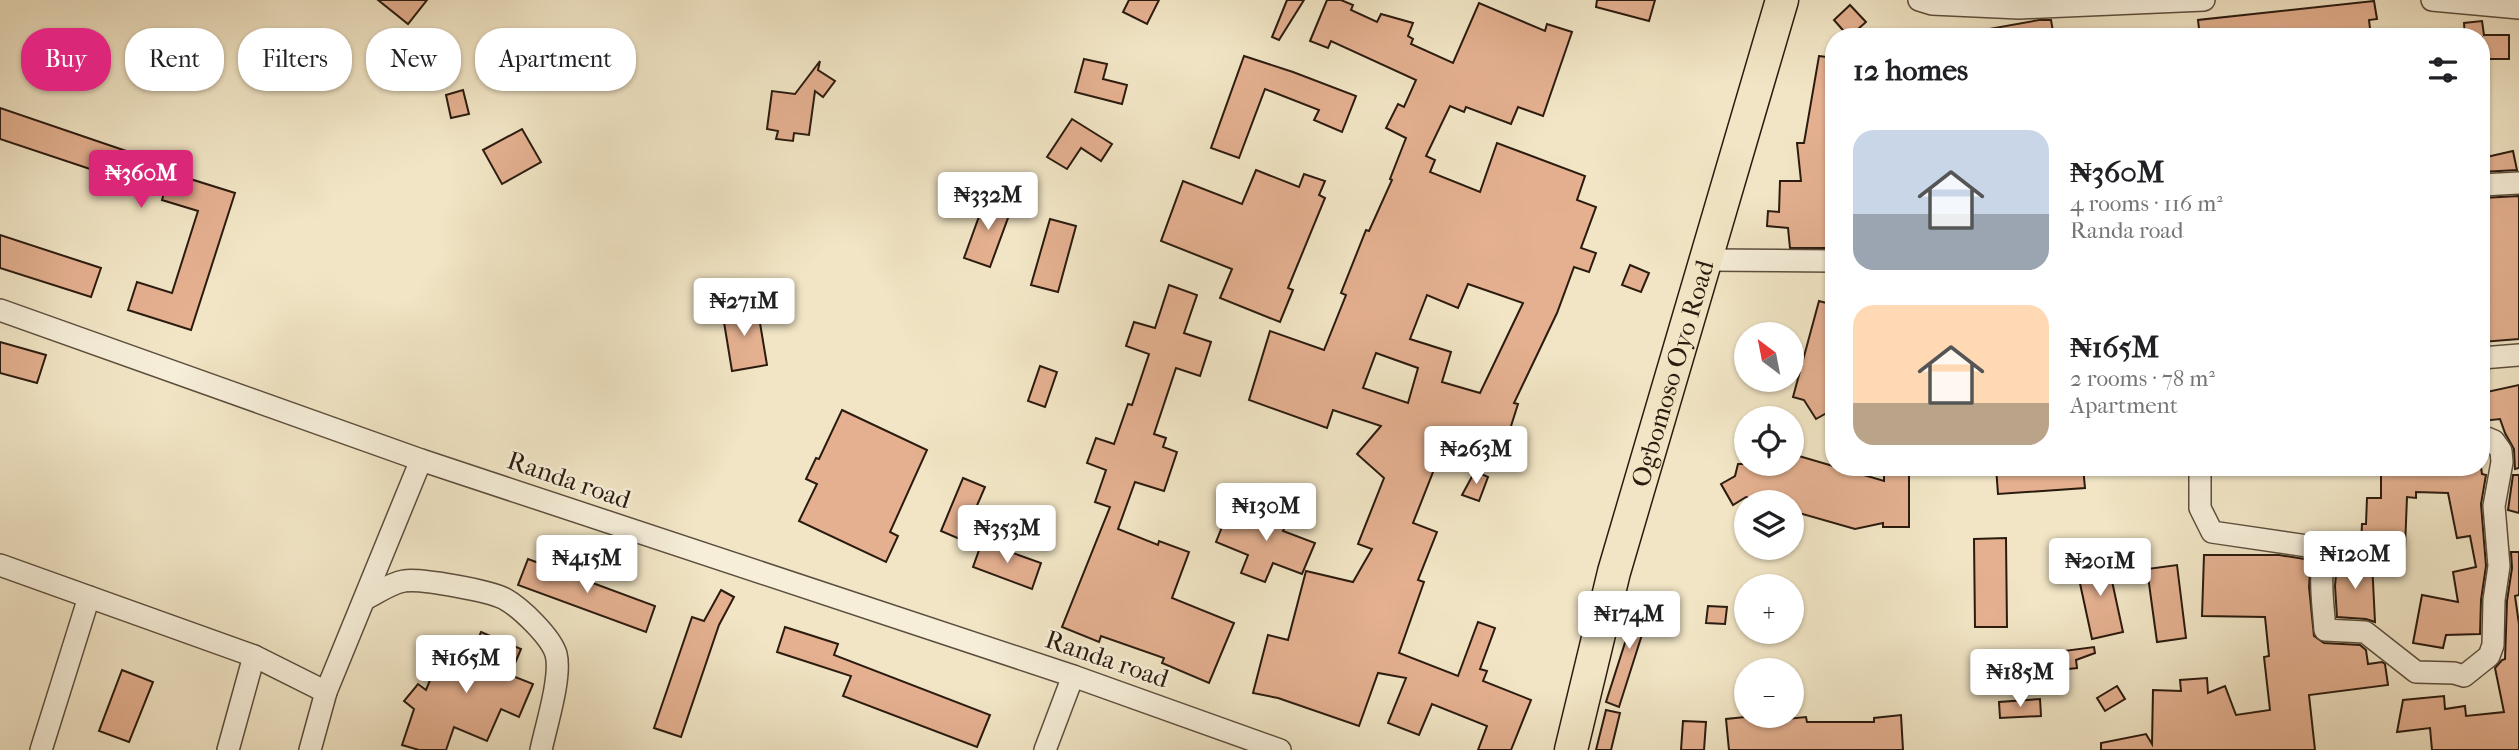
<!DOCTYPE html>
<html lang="en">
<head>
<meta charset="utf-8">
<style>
  body { margin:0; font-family:"IM FELL French Canon",serif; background:#f2f2f2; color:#202124; height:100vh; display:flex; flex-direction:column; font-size:26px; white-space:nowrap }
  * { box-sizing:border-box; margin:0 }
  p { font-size:23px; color:#757577 }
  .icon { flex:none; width:38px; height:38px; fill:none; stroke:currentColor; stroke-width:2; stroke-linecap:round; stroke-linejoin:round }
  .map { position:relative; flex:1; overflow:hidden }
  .sheet { position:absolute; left:1825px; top:28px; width:665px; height:448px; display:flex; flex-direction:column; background:#fff; border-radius:28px; box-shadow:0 2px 5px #0004 }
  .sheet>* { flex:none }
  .banner { position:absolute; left:21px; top:28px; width:665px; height:63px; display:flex; gap:14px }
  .needle { width:46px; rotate:328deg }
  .fabs { position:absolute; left:1734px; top:322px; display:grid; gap:14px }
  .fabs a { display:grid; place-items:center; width:70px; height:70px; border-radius:50%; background:#fff; box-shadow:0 2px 5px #0004; font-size:35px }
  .price { position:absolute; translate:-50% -60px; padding:0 16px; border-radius:7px; background:#fff; color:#222; font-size:23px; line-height:46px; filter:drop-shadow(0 2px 4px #0008) }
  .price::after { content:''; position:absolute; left:50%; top:42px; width:21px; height:16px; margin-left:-10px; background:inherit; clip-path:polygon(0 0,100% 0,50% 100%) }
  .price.current { background:#db2777; color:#fff }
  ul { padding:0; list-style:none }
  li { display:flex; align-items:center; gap:21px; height:175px; padding:0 28px }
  li span { display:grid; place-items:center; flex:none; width:196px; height:140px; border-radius:21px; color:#555 }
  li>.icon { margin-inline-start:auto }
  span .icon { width:84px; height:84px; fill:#fffc; stroke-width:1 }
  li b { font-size:30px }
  h2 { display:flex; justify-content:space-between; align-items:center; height:84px; padding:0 28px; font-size:30px }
  .tag { padding:0 24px; border-radius:28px; background:#fff; box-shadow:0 2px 5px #0004; font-size:24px; line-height:63px }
  .tag.current { background:#db2777; color:#fff }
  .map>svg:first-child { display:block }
  .building { fill:#e4b090; stroke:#2b1b0f; stroke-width:2; fill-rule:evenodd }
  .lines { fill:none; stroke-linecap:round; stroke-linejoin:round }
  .minor-casing { stroke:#5c4e3c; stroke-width:24 }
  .highway-casing { stroke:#2b1b0f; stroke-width:35 }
  .minor { stroke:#f6eed9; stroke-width:21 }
  .highway { stroke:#f1e5c5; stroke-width:32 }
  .labels { text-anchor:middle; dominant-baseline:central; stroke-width:5; stroke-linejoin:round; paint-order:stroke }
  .street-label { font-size:26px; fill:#2b1b0f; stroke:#f6eed9 }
</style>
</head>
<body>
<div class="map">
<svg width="2519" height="750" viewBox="0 0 2519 750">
  <rect width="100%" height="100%" fill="#f1e5c5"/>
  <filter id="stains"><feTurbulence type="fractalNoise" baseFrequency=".00286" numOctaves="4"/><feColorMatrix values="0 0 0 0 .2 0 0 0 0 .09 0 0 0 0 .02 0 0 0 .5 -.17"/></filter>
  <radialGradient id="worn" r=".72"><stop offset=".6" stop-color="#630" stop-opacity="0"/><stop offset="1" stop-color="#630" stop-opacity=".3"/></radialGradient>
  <g class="building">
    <path d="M378,0h49l-19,24z"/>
    <path d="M1129,0h30l-12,24 -24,-12z"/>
    <path d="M1287,0h17l-25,40 -7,-3z"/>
    <path d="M1327,0h14l12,5 -2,5 26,12 4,-8 32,9 -5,13 5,3 -2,5 42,19 26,-60 66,28 2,-7 25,8 -29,84 -25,-9 -7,17 -45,-17 -2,5 -14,-6 -24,50 9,4 -5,12 50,20 17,-49 88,33 -8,24 19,7 -15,41 15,5 -7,19 -15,-5 -17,46 -43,90 4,1 -13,41 -55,-16 -37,94 24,9 -19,48 6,2 -25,71 59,23 20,-54 17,6 -15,41 7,2 -4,10 48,19 -20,50h-33l9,-24 -55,-22 -13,31 -31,-12 18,-45 -28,-5 -19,53 -81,-28 -25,-5 15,-58 20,5 18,-69 47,11 19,-33 -14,-5 26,-66 -27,-24 24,-28 -48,-16 -6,18 -78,-28 21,-69 54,19 22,-55 -5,-2 25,-63 3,1 23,-51 -2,-1 16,-41 -20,-10 12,-24 6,3 12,-27 -85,-39 -3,7 -18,-7zM1468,284l55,19 -43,90 -38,-11 9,-30 -41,-13 17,-44 31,13zM1376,353l42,15 -10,35 -45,-15z"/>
    <path d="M1597,0h58l-6,21 -53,-14z"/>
    <path d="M2374,1l3,18 -8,1 2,17h-129l-1,-4 -20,4h-21l-2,-17z"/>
    <path d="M1850,5l16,17 -17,15 -15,-17z"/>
    <path d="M2039,20h12l3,17h-64l-1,-8z"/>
    <path d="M2482,21l2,14h25v24h-27v-22h-17l-1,-14z"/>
    <path d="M1244,56l49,16 63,24 -14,36 -28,-12 5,-10 -54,-21 -26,69 -28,-10z"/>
    <path d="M1819,56l15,2v190h-44l-2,-20 -21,-2 1,-15 11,1 1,-31h21l-4,-38h7z"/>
    <path d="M1084,59l23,5 -4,15 24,6 -5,19 -47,-12z"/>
    <path d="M820,61l-2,9 17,11 -12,16 -8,-6 -6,44 -15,-2 -1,8 -17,-2 2,-8 -11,-2 5,-38 23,3z"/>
    <path d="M463,90l6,24 -18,4 -5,-23z"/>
    <path d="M0,108l135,46 19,8 -2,5 83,26 -44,137 -63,-20 9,-28 35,11 26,-82 -36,-11 4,-14 -36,-16 -4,11 -126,-42z"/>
    <path d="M1072,119l40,25 -11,17 -20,-13 -14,21 -20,-12z"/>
    <path d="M522,129l19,33 -39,22 -19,-34z"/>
    <path d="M2513,151l4,19 -35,2v-14z"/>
    <path d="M1256,170l43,17 5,-13 21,7 -6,14 6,3 -37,90 5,2 -13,32 -60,-24 12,-29 -71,-28 22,-60 59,23z"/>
    <path d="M2519,196v143l-37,3v-36h3l-3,-29v-79z"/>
    <path d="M986,197l26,10 -22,60 -26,-9z"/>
    <path d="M1050,219l26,7 -18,66 -27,-7z"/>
    <path d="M0,235l101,33 -10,29 -91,-29z"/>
    <path d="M1630,265l19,8 -8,19 -19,-7z"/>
    <path d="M1169,285l28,10 -13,38 27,9 -11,34 -24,-8 -22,66 12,4 -3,9 14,5 -13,39 -29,-9 -17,47 40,16 1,-4 30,11 -17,46 62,25 -25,60 -47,-20 2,-5 -63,-22 -2,6 -37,-15 48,-120 -15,-5 11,-32 -19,-7 9,-25 18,6 14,-40 4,1 17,-51 -23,-8 8,-24 21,6z"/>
    <path d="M1819,301l15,4v87l-4,19 -14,8 -12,-19 -11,-3z"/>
    <path d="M757,305l10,60 -35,6 -10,-61z"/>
    <path d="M0,342l46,13 -9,28 -37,-10z"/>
    <path d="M1040,366l17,6 -12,35 -17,-6z"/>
    <path d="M2519,385v83l-4,1 -1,-20 -9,-16 -5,-14 -18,2v-28z"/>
    <path d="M842,410l85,40 -37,82 8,4 -12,26 -87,-41 18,-37 -11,-5 10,-21 3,1z"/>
    <path d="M1792,454l92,27v-14h25v60h-26v-4l-28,6 -63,-18v-9h-29l-17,-5 -13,8 -12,-21 14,-8 3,-12h54z"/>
    <path d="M1996,467h87l2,21 -87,6z"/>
    <path d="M2381,467h100l1,7 4,1 -5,29 5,62 -5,34 -1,34 -34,1 -3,13 -30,-5 9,-48 36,7 -5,-30 23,-5 -6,-31 -13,2 -9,-45 -32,-1v6l-9,-1 -2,51 -44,-1 1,-23h4l1,-26h14z"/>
    <path d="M1475,471l13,6 -9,24 -17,-6z"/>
    <path d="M2513,475h6v38l-11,-3z"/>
    <path d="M963,478l22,9 -23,53 -21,-9z"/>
    <path d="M1266,502l25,10 -8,19 32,12 -13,31 -29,-11 -8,19 -24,-9 7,-18 -32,-13 12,-30 29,12z"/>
    <path d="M2006,538l1,89h-32l-1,-88z"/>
    <path d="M982,542l59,21 -9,26 -59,-22z"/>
    <path d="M2511,552h8v43l-4,1 4,28v126h-87l-2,-22 -33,4 6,-32 41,-4 1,13 20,-3 1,10 38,-4 -9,-44 7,-8 3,-1 2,-58 5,-33z"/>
    <path d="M2204,555h75l32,5 -2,27 5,49 10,7 36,2 6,5 2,14 14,-2 3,2 3,21 -79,10 6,55h-214v-7l45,-9 6,10 1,-54 28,1 -1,-11 27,-2 1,15 17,-7 11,29 34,-5 -6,-53 5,-1 -4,-39 -63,-1z"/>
    <path d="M2107,558l16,74 -31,7 -16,-74z"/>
    <path d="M528,559l127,47 -9,26 -128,-47z"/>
    <path d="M2372,562l3,60 -9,-3 -29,-2 -2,-31 2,-22z"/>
    <path d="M2177,565l9,73 -29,4 -10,-73z"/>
    <path d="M721,590l13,7 -15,28 -38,112 -27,-9 38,-111 12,4z"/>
    <path d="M1640,596l13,4 -34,107 -13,-5z"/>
    <path d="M1708,606l19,1 -2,17 -19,-1z"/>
    <path d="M785,627l53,17 -4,11 156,60 -13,32 -134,-51 8,-20 -74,-24z"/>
    <path d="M481,632l40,17 -11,26 23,9 -14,33 -18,-8 -14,32 -33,-14 -8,23h-27l-17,-5 12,-36 -10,-8 14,-17 8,6 16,-39 26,11z"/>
    <path d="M2094,647l1,6 -19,7 1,8 -18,2 -1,-4 -53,18 -9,-20 15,-6z"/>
    <path d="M122,670l31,12 -24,60 -30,-11z"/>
    <path d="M2117,686l8,13 -20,12 -8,-13z"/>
    <path d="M2040,699l1,17 -41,2 -1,-16z"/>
    <path d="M1606,710l14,3 -9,37h-15z"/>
    <path d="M1901,715l2,35h-174l-3,-31 29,-3v6l51,-5 1,5h67v-4z"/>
    <path d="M1683,721l23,1 -2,28h-23z"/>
  </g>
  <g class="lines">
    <g class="minor-casing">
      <g id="minor">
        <path d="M1919,0l13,4 87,4 185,-8"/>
        <path d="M2432,0l87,8"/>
        <path d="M2482,185l37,-2"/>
        <path d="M1707,260l127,1"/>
        <path d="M0,310l421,150 652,216 207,74"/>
        <path d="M2482,358l37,-3"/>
        <path d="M2200,467v41l12,24 109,16 8,-4"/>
        <path d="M2329,544c-12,26 -6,58 -4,86l40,2 51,40 38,1 10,3 25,-20 4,-11 1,-45 5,-34 -5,-60 8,-44 -1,-11 -7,-10 -12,-5"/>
        <path d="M0,565l254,91 72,36"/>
        <path d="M365,599c12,-6 26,-16 39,-18 16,-3 86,10 101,18 16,9 46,38 51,55 6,22 -10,72 -15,96"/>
        <path d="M41,750l48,-153"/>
        <path d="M228,750l26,-94"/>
        <path d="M310,750l16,-58 95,-232"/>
        <path d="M1045,750l28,-74"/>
      </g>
    </g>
    <g class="highway-casing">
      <g id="highway">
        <path id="s1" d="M1571,750l43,-178 168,-572"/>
      </g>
    </g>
    <use href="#minor" class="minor"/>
    <use href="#highway" class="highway"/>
  </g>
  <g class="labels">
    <g class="street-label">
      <text stroke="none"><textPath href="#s1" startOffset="390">Ogbomoso Oyo Road</textPath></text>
      <text transform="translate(569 480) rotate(19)">Randa road</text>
      <text transform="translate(1107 659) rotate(19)">Randa road</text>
    </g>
  </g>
  <rect width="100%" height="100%" filter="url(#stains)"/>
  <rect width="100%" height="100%" fill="url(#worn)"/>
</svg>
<div class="fabs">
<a><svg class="needle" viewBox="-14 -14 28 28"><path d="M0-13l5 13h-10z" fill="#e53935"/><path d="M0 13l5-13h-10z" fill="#757577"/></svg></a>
<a><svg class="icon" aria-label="locate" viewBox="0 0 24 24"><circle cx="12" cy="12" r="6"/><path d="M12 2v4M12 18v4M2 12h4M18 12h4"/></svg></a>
<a><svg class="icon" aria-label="layers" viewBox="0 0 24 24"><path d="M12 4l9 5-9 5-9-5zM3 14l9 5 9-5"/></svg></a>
<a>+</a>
<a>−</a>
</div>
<b class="price current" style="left:141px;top:210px">₦360M</b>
<b class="price" style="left:988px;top:232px">₦332M</b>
<b class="price" style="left:744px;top:338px">₦271M</b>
<b class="price" style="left:1476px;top:486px">₦263M</b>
<b class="price" style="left:1266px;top:543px">₦130M</b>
<b class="price" style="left:1007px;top:565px">₦353M</b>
<b class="price" style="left:2355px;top:591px">₦120M</b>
<b class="price" style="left:587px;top:595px">₦415M</b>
<b class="price" style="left:2100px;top:598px">₦201M</b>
<b class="price" style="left:1629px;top:651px">₦174M</b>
<b class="price" style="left:466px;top:695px">₦165M</b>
<b class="price" style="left:2020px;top:709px">₦185M</b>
<div class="banner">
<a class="tag current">Buy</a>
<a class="tag">Rent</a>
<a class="tag">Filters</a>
<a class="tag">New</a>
<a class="tag">Apartment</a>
</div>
<section class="sheet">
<h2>12 homes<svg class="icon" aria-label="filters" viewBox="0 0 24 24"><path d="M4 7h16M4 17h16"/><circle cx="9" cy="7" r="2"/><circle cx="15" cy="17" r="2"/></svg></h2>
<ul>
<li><span style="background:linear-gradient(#c9d6e8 60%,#9aa5b1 0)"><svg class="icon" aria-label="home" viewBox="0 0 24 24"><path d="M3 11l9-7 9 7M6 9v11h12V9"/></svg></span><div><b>₦360M</b><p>4 rooms · 116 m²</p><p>Randa road</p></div></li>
<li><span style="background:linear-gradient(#ffd9b3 70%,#b9a48a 0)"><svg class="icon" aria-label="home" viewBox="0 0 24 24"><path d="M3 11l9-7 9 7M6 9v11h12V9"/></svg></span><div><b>₦165M</b><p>2 rooms · 78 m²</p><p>Apartment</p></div></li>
</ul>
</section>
</div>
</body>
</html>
